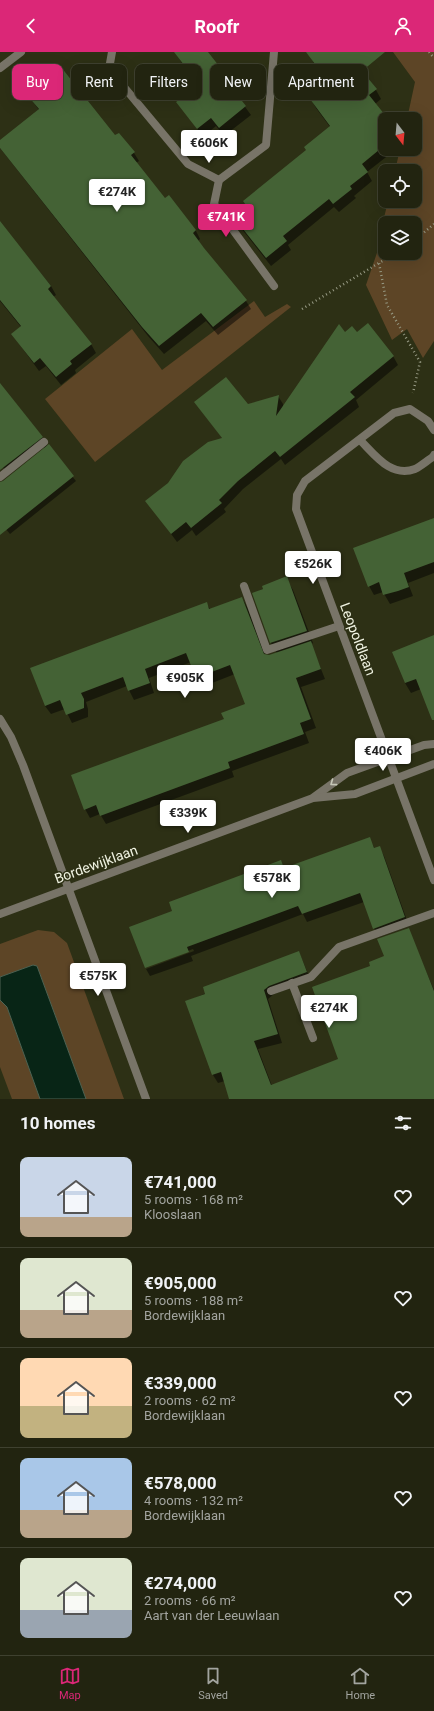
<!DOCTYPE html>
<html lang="en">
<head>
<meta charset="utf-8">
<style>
  body { margin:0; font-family:Roboto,sans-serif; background:#2a2c19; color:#f1f3f6; height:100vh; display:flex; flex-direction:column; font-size:15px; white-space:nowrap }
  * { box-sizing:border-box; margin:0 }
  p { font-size:13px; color:#a2a49f }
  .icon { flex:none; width:22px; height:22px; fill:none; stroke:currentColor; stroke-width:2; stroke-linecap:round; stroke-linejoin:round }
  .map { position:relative; height:1047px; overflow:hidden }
  .sheet { display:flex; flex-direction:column; background:#222410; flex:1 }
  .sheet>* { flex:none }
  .top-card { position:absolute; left:12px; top:12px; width:410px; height:36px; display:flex; gap:8px }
  .needle { width:26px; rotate:164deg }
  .controls { position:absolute; left:378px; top:60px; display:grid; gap:8px }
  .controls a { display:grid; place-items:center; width:44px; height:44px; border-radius:8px; background:#222410; box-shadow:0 4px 16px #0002,0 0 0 1px #3f4130; font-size:20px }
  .price { position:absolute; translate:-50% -34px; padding:0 9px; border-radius:4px; background:#fff; color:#222; font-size:13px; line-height:26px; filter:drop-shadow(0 1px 2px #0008) }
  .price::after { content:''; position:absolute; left:50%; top:24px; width:12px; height:9px; margin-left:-6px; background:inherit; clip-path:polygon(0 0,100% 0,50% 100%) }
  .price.on { background:#db2777; color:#fff }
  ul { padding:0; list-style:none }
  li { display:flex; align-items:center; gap:12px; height:100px; padding:0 20px }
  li+li { border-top:1px solid #3f4130 }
  li span { display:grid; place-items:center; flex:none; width:112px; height:80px; border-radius:8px; color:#555 }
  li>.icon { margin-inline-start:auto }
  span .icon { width:48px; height:48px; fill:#fffc; stroke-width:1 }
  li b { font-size:17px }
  h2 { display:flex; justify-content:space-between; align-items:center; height:48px; padding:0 20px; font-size:17px }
  .chip { padding:0 14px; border-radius:8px; background:#222410; box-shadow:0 4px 16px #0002,0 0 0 1px #3f4130; font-size:14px; line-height:36px }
  .chip.on { background:#db2777; color:#fff }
  header { display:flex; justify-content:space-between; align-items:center; height:52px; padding:0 20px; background:#db2777; color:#fff; font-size:18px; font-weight:700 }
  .tab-bar { display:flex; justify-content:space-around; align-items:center; height:56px; border-top:1px solid #3f4130; background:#222410; font-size:11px; color:#a2a49f }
  .tab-bar a { display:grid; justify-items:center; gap:2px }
  .tab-bar .on { color:#db2777 }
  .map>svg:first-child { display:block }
  .green { fill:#5d4526; fill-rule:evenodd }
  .water { fill:#082516; stroke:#4e6353 }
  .shadow { fill:#0007 }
  .building { fill:#446235 }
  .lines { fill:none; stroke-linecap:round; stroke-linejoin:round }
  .path { stroke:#979a84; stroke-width:2.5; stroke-dasharray:1 3; stroke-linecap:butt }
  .service { stroke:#787468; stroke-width:8 }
  .minor { stroke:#787468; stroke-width:8 }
  .oneway { stroke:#c6c7b7 }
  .labels { text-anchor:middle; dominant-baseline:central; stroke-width:3; stroke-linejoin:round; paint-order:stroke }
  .street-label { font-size:14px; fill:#f0f3e2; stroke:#2d3015 }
</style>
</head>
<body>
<header><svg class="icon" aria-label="back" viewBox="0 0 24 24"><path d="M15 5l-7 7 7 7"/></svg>Roofr<svg class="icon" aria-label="person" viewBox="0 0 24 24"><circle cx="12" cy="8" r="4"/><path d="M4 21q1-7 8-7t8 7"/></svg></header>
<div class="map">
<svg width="434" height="1047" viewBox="0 0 434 1047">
  <rect width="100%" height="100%" fill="#2d3015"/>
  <g class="green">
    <path d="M393,0h41v289l-11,17 -16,-29 -15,11 -26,-55 14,-41 -1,-5 9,-38h27v-30h-20l5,-22h15v-30h-8l8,-37zM385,171h30v30h-30z"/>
    <path d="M254,249l11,16 22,-13 4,3 -196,155 -50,-63 87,-70 30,41z"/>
    <path d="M38,878l16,2 13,11 57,156h-38l-49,-133 -4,-1 -33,12v-33z"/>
    <path d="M0,948l7,7 33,92h-28l-12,-32z"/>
  </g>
  <path class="water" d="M33,913l4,1 49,133h-46l-33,-92 -7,-7v-23z"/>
  <g class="shadow">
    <path d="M181,0h25l19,23 5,9 -1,1 22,30 -27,21 -8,-10 -13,11 -25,-35 8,-6 -14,-21 12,-9 -7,-11z"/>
    <path d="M312,0h30l14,12 20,26 5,9 -6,5 12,15h-2v30h6l-1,5 -23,18 5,9 -18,15 2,2 -17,14 -5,-5 -46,38 3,5 -20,16 -30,-38 -5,-9 13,-10 -5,-8 63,-51 23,-23 -14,-19 -5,-9 1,-1 -14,-19 17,-14 -6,-11z"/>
    <path d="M28,43l87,42 19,16 5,8 -3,2 29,36 3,-3 28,35 4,8 -2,2 48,60 5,8 -33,26 -12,-14 -42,33 -16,-18 -148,-188v-6l39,-32z"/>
    <path d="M0,171l51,63 5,9 -3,2 38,47 5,9 -21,17 1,3 -15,12 -15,-19 -7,5 -27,-37 9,-7 -21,-26z"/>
    <path d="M345,281l11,1 37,22 5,9 -42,35 3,7 -74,58 -4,-6 -38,30 -19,20 2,3 -30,24 -4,-6 -15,12 -30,-41 76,-62 -28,-37 52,3 31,-9 5,8v4z"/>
    <path d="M0,343l42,42 6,10 28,34 -66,53 -10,-12v-18l45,-55 -1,-2 -35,27 -9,-10z"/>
    <path d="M434,467v54l-26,10 5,13 -23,8 -7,-12 -9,3 -5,-9z"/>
    <path d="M286,526l7,12 20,53 -2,1 14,35 -24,8 15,41 -11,4 4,11 -77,28 2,6 -128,47 -6,-10 -10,4 -5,-9 162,-104 -12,-31 -33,13 -11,-25 -42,16 5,15 -20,7 -7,-14 -41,16 2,7v8l-16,6 -7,-14 -14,5 -6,-8 161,-103 4,6 32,-11 5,9 18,48 4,1 8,-3 -6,-10 -17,-50z"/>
    <path d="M434,585v65l-13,-13 -10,4 -6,-10z"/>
    <path d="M369,786l6,11 4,-2 5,9 25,70 -30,11 -5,-9 -10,-26 -57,20 -4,-8 -112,42 2,5 -43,15 -4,-7 48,-18 -1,-2 -48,18 29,-55 107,-51 4,8z"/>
    <path d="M408,877l26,61v109h-204l-5,-18 -7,2 -5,-8 -27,-73 113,-50 12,29 -37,13 -6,5 14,44 -24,6 14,37 68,-26 32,-94 13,-9z"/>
  </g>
  <g class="building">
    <path d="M174,0h34l18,23 -3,2 23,29 -27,22 -8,-10 -14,11 -21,-27 10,-7 -15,-20 13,-10z"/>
    <path d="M306,0h79l-23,19 15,18 -8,6 16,20v30l-23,19 6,8 -18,14 2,3 -19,15 -4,-5 -46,37 4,5 -21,17 -31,-39 13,-11 -5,-7 63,-51 -2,-3 26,-21 -20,-27 2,-2 -15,-18 18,-15z"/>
    <path d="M61,15l54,68 4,-2 16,19 -4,3 34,43 4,-3 27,35 -3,3 11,15 43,52 -34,27 -12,-14 -42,33 -17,-19 -142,-179v-8l39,-31 -12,-14z"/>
    <path d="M0,169l51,65 -3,3 44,55 -22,17 2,3 -16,13 -16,-19 -6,5 -23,-29 10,-8 -21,-26z"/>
    <path d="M368,271l26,33 -44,36 5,5 -75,60 -5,-6 -37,30 -19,19 3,3 -31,25 -5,-6 -15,12 -26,-33 23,-18 15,-22 25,-19 14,-4 -28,-36 32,-25 22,27 31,-9 -3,21 63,-92 6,8 7,-6 5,6z"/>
    <path d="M0,331l43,54 -43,33z"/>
    <path d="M49,392l25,32 -74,59v-53l3,-1z"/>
    <path d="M434,466v44l-30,11 5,14 -11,4 -15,4 -4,-13 -11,5 -15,-39z"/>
    <path d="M287,524l20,55 -37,12 -18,-50 11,-4 -1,-3z"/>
    <path d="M242,545l22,57 5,1 42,-14 10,28 -25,9 15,41 -11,4 4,11 -76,28 2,6 -130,48 -4,-11 -12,5 -13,-35 153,-56 -3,-6 24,-9 -15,-39 -34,13 -10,-25 -41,16 5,14 -22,8 -5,-14 -42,16 3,6v9l-18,7 -6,-15 -15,6 -15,-38 177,-66 2,7z"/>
    <path d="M434,583v85h-2l-16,-41 -11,4 -13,-31z"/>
    <path d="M370,785l4,11 6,-2 25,71 -32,12 -13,-36 -58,21 -4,-8 -111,41 2,5 -44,16 -16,-41 43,-16 -3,-9 112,-42 3,8z"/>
    <path d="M409,876l25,63v108h-205l-8,-27 -9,3 -27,-74 20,-7 -2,-7 96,-36 8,21 -38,14 -5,4 14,44 -24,7 17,44 67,-26 -26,-72 58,-21 -1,-4 15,-6 -7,-17z"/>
  </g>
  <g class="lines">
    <g class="path">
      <path d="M429,0l5,6"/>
      <path d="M415,188l19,-16"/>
      <path d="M396,201l-17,10 8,42 33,57 -7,31"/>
      <path d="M302,257l77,-46"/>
    </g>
    <g class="service">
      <path d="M0,425l44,-35"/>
      <path d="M244,534l23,64 72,-24"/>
      <path d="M292,931l21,55"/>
      <path d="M271,939l40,-14 28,-30 95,-34"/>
    </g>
    <g class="minor">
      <path d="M112,0l-3,17 79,95 31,16 47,-35 8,-93"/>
      <path d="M0,16l21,-16"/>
      <path d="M219,128l-5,24 60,82"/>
      <path d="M434,378l-6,-9 -18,-12 -16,4 -89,68 -8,14 -1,14 138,371"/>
      <path d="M360,388c15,15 31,38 55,29 6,-3 13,-9 18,-12l1,-2"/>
      <path d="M0,667l11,18 12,28 123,334"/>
      <path d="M314,745l33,-24 77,-28 10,-1"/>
      <path d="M0,862l313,-116 42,-4 79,-30"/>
    </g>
  </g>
  <defs><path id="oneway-chevron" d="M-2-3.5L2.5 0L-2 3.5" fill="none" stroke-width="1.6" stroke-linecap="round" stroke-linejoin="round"/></defs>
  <use class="oneway" href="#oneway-chevron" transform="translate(333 731) rotate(144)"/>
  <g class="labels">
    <g class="street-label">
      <text transform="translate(358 587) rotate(69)">Leopoldlaan</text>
      <text transform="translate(96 812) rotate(-20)">Bordewijklaan</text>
    </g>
  </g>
</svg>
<div class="controls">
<a><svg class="needle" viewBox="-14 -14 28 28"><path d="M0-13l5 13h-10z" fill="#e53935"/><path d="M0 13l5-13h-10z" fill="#a2a49f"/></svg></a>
<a><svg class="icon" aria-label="locate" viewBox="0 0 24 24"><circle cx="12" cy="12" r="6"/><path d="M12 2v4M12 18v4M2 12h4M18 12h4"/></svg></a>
<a><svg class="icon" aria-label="layers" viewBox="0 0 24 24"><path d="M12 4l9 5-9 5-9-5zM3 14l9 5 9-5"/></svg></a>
</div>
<b class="price" style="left:209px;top:112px">€606K</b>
<b class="price" style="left:117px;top:161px">€274K</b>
<b class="price on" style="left:226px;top:186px">€741K</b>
<b class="price" style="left:313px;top:533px">€526K</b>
<b class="price" style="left:185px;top:647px">€905K</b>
<b class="price" style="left:383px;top:720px">€406K</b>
<b class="price" style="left:188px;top:782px">€339K</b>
<b class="price" style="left:272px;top:847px">€578K</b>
<b class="price" style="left:98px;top:945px">€575K</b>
<b class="price" style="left:329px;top:977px">€274K</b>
<div class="top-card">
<a class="chip on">Buy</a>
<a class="chip">Rent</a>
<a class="chip">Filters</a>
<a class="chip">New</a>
<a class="chip">Apartment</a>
</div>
</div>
<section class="sheet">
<h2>10 homes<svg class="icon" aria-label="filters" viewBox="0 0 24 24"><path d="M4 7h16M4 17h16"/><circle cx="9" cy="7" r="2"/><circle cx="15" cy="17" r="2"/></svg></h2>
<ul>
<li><span style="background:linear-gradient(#c9d6e8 75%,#b9a48a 0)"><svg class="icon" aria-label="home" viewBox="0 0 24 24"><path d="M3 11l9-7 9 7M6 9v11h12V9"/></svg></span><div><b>€741,000</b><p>5 rooms · 168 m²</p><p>Klooslaan</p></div><svg class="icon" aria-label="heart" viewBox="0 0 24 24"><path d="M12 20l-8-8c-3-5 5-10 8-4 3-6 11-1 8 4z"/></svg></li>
<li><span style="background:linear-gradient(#dfe7d0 65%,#b9a48a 0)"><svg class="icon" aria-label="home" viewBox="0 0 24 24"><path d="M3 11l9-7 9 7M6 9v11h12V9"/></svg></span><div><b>€905,000</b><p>5 rooms · 188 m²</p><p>Bordewijklaan</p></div><svg class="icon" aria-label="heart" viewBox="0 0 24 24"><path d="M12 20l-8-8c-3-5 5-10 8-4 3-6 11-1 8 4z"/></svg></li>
<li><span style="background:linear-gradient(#ffd9b3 60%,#c2b280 0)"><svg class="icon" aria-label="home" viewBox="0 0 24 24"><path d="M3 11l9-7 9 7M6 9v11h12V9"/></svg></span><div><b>€339,000</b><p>2 rooms · 62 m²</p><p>Bordewijklaan</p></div><svg class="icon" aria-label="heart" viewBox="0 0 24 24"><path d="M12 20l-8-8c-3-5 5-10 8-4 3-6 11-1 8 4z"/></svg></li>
<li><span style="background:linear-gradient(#a9c7e8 65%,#b9a48a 0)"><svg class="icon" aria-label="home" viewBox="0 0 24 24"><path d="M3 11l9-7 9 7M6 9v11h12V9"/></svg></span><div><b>€578,000</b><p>4 rooms · 132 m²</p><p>Bordewijklaan</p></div><svg class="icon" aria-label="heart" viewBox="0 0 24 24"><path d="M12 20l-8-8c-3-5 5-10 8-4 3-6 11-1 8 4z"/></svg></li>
<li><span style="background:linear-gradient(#dfe7d0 65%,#9aa5b1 0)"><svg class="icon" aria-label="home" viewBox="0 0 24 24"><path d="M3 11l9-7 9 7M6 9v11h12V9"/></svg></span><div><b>€274,000</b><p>2 rooms · 66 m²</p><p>Aart van der Leeuwlaan</p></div><svg class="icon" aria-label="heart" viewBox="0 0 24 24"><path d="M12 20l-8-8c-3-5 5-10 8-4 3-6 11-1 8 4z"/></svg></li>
</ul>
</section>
<nav class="tab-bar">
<a class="on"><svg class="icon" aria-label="map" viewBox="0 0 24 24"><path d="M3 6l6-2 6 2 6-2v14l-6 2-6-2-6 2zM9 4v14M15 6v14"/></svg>Map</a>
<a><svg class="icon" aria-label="saved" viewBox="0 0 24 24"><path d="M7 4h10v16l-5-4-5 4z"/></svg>Saved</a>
<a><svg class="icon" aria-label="home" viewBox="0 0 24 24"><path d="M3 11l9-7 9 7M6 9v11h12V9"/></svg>Home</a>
</nav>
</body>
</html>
